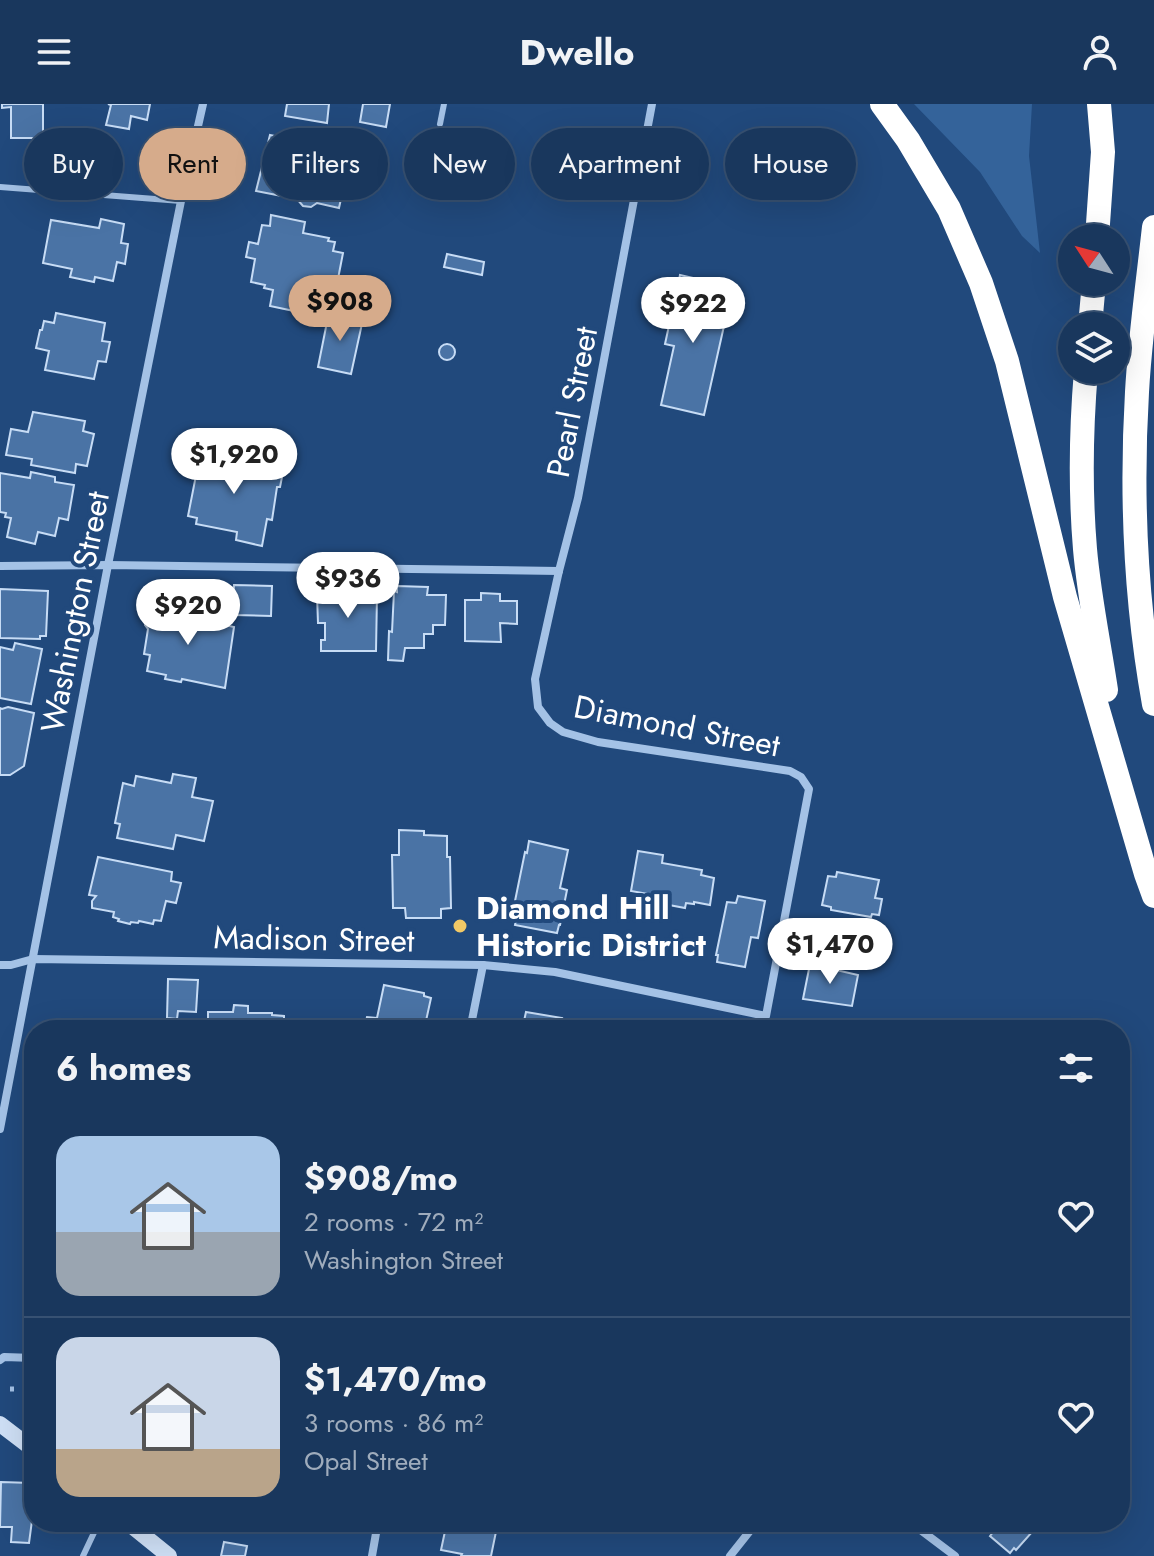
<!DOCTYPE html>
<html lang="en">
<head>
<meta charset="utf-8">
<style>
  body { margin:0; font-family:Jost,sans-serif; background:#264266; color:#f1f3f6; height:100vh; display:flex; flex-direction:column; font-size:30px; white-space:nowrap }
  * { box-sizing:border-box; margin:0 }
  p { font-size:26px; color:#9facbc }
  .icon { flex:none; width:44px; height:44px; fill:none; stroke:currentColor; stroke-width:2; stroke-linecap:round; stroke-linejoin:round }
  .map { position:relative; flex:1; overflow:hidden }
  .drawer { position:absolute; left:24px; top:916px; width:1106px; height:512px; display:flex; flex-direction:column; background:#19375d; border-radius:32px; box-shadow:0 8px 32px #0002,0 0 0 2px #375172 }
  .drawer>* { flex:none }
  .banner { position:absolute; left:24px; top:24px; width:1106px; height:72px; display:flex; gap:16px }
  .needle { width:52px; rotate:306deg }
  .fabs { position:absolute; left:1058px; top:120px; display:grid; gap:16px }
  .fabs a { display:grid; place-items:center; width:72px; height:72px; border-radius:50%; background:#19375d; box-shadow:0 8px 32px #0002,0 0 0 2px #375172; font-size:40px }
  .price { position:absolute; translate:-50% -68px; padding:0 18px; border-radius:28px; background:#fff; color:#222; font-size:26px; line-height:52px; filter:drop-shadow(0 2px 4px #0008) }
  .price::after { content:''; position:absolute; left:50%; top:48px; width:24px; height:18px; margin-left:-12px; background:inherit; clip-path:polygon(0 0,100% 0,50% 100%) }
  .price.current { background:#d6ab8b; color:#111 }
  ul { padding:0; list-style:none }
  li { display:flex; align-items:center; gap:24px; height:200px; padding:0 32px }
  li+li { border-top:2px solid #375172 }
  li span { display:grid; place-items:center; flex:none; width:224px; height:160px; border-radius:24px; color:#555 }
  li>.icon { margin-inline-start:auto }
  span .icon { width:96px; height:96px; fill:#fffc; stroke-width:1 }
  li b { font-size:34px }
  h2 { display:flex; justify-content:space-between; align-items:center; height:96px; padding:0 32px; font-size:34px }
  .chip { padding:0 28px; border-radius:36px; background:#19375d; box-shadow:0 8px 32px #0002,0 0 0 2px #375172; font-size:28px; line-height:72px }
  .chip.current { background:#d6ab8b; color:#111 }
  header { display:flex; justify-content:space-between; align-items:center; height:104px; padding:0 32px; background:#19375d; font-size:36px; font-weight:700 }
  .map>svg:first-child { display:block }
  .green { fill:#34639a }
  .building { fill:#4a73a5; stroke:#c7dcf5; stroke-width:2 }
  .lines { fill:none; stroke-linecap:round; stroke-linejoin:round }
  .path { stroke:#a4c2e6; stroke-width:5; stroke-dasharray:4 6; stroke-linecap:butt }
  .lane { stroke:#a4c2e6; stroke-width:6 }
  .street { stroke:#a4c2e6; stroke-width:8 }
  .secondary { stroke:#cedff5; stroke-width:16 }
  .highway { stroke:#fff; stroke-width:24 }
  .poi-dot { fill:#f2c966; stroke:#21497c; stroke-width:3 }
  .labels { text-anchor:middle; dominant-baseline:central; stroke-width:8; stroke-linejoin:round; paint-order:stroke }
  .street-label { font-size:32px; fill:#fff; stroke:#21497c }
  .poi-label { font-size:32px; font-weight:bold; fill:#fff; stroke:#21497c; text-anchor:start }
</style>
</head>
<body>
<header><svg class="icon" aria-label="menu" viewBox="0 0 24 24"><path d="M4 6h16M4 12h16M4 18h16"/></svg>Dwello<svg class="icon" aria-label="person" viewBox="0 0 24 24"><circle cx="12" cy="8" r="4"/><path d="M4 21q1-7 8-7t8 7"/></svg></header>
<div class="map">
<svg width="1154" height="1452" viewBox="0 0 1154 1452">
  <rect width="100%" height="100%" fill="#21497c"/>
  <path class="green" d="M914,0h118l-3,52 11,97 -18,-17 -42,-64z"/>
  <g class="building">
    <path d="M2,0h41v34h-32v-31l-9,1z"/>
    <path d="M108,0h42l-3,16 -16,-4 -2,13 -23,-4 5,-20z"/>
    <path d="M287,0h42l-2,19 -42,-7z"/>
    <path d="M363,0h27l-4,23 -26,-5z"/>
    <path d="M270,31l104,21 -3,21 -11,-2v3l-28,-6 -2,10 14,3 -5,23 -22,-5 -6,4 -8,-1 -6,-7 -41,-8z"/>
    <path d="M271,111l34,7 -2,11 26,5 -1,3 7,1 -2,9 10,2 -6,31 -11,-2 -2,12 -6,-2 -1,4 -13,-3v3l-7,-2 -3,17 -24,-5 3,-16 -9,-2 1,-3 -14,-3 4,-23 -9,-2 3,-15 9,2 4,-19 8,1z"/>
    <path d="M101,115l23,5 -3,19 7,1 -3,20 -8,-2 -4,19 -18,-4 -1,5 -24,-5 2,-8 -29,-6 8,-43 48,8z"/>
    <path d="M447,150l37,8 -2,13 -38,-8z"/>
    <path d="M680,171l35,8 -5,22 18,3 -24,107 -43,-10 13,-59 -9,-2z"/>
    <path d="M329,208l34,7 -12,55 -33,-7z"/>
    <path d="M56,209l49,10 -3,18 8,1 -4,20 -8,-1 -4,18 -49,-9 4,-19 -13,-3 4,-18h2l2,-9 10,2z"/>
    <circle cx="447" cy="248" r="8"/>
    <path d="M33,308l52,9 -2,10 11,3 -7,32 -11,-2 -1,9 -44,-8 1,-6 -26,-4 5,-26 17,3z"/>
    <path d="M225,343l8,2 4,5 -2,11 17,4v-5l24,4 -1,8 7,1 -2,10h-3l-5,33 -5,-1 -5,27 -26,-6 1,-8 -41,-8 1,-6 -9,-2 12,-61 17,4 2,-7z"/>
    <path d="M31,368l24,5v5l19,3 -6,35 -9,-2 -4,18 -17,-4 -3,12 -28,-7 4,-19 -6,-1 1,-4 -6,-1v-39l30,5z"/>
    <path d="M234,481l38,1 -1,30 -38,-1z"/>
    <path d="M334,482h31l1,8 11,1 -1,56h-55v-11h4v-17h-7l-1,-28 17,-1z"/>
    <path d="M397,482l31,1 -1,8h19l-1,30h-12v9h-9v14h-19l-2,13 -15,-1 1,-29 3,1 2,-41 3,1z"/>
    <path d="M0,485l48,2 -2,45h-6v3l-40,-1z"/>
    <path d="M481,489l19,1v7h17v23l-17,-1 1,19 -36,-1v-41h16z"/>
    <path d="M158,500l13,2 3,5 15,3 -1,5 8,2 4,-5 5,-2 6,5v3l23,5 -9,61 -43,-9 -1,3 -16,-3 1,-4 -19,-4 3,-16 -6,-1 4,-25 -3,-4 2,-13z"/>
    <path d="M15,539l27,6 -11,55 -31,-6v-51l13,3z"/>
    <path d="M8,603l26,6 -10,53 -14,9h-10v-67l2,1z"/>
    <path d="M173,670l23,4 -4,19 21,4 -9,40 -28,-6 -3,14 -56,-11 3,-14 -5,-1 8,-40 11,3 2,-10 35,7z"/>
    <path d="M399,726l25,1v4l23,1v21h3l1,51 -10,1v9h-35l-1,-10h-12l-1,-53h7z"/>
    <path d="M529,737l39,9 -8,38 7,2 -7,35h-1l-2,8 -42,-8 5,-23 -5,-1 10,-49 2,1z"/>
    <path d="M638,747l25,4 -1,8 40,7 -1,5 13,3 -4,27 -16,-3v2l-8,-1 -1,5 -32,-6 1,-7 -23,-4z"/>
    <path d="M98,753l74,15 -1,9 10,2 -5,20 -10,-2 -5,20 -7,-1 -1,4 -14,-3 -1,2 -7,-1 -1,2 -12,-3 1,-2 -6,-2 1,-5 -22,-4v-7l4,-5 -7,-1z"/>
    <path d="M837,768l42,8 -4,18 7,1 -3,16 -7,-1 -1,3 -40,-7v-3l-9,-2 6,-29 8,1z"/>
    <path d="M738,792l27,5 -7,37 -7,-1 -6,30 -28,-5 1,-7h-2l11,-53 9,1z"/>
    <path d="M810,860l48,11 -6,31 -49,-7z"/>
    <path d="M168,875l30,1 -2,32 -18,-1 -1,8 -10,-1z"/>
    <path d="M384,881l40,8v3l7,2 -7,32h-60l3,-13 10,1z"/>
    <path d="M234,901l14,1v7h24v2l12,1v14h-76v-18h25z"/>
    <path d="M526,908l36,6 -2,7 25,5h-63z"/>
    <path d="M1,1378l30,1 -1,30h3l-4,30 -18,-1 1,-15h-12z"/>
    <path d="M283,1418h49l-1,3 -10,-2 -1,6z"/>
    <path d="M447,1418h51l-7,34h-30l1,-2 -21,-4z"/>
    <path d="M998,1418h43l-25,28 -2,-2 -4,5 -20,-17 4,-5 -2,-2z"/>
    <path d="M224,1438l23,4 -2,10h-24z"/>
  </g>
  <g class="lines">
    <path class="path" d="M10,1285h5"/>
    <g class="lane">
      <path d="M440,20l4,-20"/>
      <path d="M0,83l181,14"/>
      <path d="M83,1452l16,-34"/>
    </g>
    <g class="street">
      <path d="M0,462l108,-1 451,6"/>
      <path d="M0,861h11l22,-6 450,6 72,7 211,44 43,-227 -8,-12 -11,-6 -192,-29 -35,-10 -13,-9 -12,-16 -3,-28 24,-108 19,-73 74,-394"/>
      <path d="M470,926l13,-65"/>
      <path d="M0,1025l108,-564 73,-364 22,-97"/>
      <path d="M0,1256l4,-3 30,1"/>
      <path d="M910,1418l45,34"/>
      <path d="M372,1452l6,-34"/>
      <path d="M730,1452l27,-34"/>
    </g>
    <g class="secondary">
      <path d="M0,1320l34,26"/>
      <path d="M127,1418l42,34"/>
    </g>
    <g class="highway">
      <path d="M882,0l26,36 41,69 32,74 26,78 58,236 81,277 8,22"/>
      <path d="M1154,123c-6,55 -14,110 -17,165 -6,102 -1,212 17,312"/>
      <path d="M1097,134l6,-86 -4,-48"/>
      <path d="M1090,222l4,-44"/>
      <path d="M1086,266c-5,60 -6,119 -1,179 4,47 14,94 21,141"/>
    </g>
  </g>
  <circle class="poi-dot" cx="460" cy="822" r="8"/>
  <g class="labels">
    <g class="street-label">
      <text transform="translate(572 298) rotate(-79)">Pearl Street</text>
      <text transform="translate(75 508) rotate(-79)">Washington Street</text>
      <text transform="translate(677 622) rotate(11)">Diamond Street</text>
      <text transform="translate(314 835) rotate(1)">Madison Street</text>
    </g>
    <g class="poi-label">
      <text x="476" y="804">Diamond Hill<tspan x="476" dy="37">Historic District</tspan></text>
    </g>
  </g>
</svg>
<div class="fabs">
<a><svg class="needle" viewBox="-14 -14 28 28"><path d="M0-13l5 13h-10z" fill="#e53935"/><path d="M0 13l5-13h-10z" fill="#9facbc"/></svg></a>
<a><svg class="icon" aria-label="layers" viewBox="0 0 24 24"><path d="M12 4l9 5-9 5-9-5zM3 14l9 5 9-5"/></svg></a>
</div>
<b class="price current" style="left:340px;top:239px">$908</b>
<b class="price" style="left:693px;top:241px">$922</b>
<b class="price" style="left:234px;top:392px">$1,920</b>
<b class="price" style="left:348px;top:516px">$936</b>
<b class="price" style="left:188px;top:543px">$920</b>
<b class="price" style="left:830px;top:882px">$1,470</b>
<div class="banner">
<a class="chip">Buy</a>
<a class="chip current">Rent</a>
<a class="chip">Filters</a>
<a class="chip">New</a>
<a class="chip">Apartment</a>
<a class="chip">House</a>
</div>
<section class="drawer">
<h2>6 homes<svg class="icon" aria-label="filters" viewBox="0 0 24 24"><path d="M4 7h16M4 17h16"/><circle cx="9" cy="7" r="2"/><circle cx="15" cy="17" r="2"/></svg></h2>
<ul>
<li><span style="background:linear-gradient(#a9c7e8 60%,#9aa5b1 0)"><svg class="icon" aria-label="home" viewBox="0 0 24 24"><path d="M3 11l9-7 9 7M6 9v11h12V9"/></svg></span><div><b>$908/mo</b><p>2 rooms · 72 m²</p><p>Washington Street</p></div><svg class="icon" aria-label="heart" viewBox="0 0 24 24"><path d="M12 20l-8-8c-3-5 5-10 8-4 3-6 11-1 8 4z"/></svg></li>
<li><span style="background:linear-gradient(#c9d6e8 70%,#b9a48a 0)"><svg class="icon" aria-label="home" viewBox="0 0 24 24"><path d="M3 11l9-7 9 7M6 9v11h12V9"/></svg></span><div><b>$1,470/mo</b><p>3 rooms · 86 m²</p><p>Opal Street</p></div><svg class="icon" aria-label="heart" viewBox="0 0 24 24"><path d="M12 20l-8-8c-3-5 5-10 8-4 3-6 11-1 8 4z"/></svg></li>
</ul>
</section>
</div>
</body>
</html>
